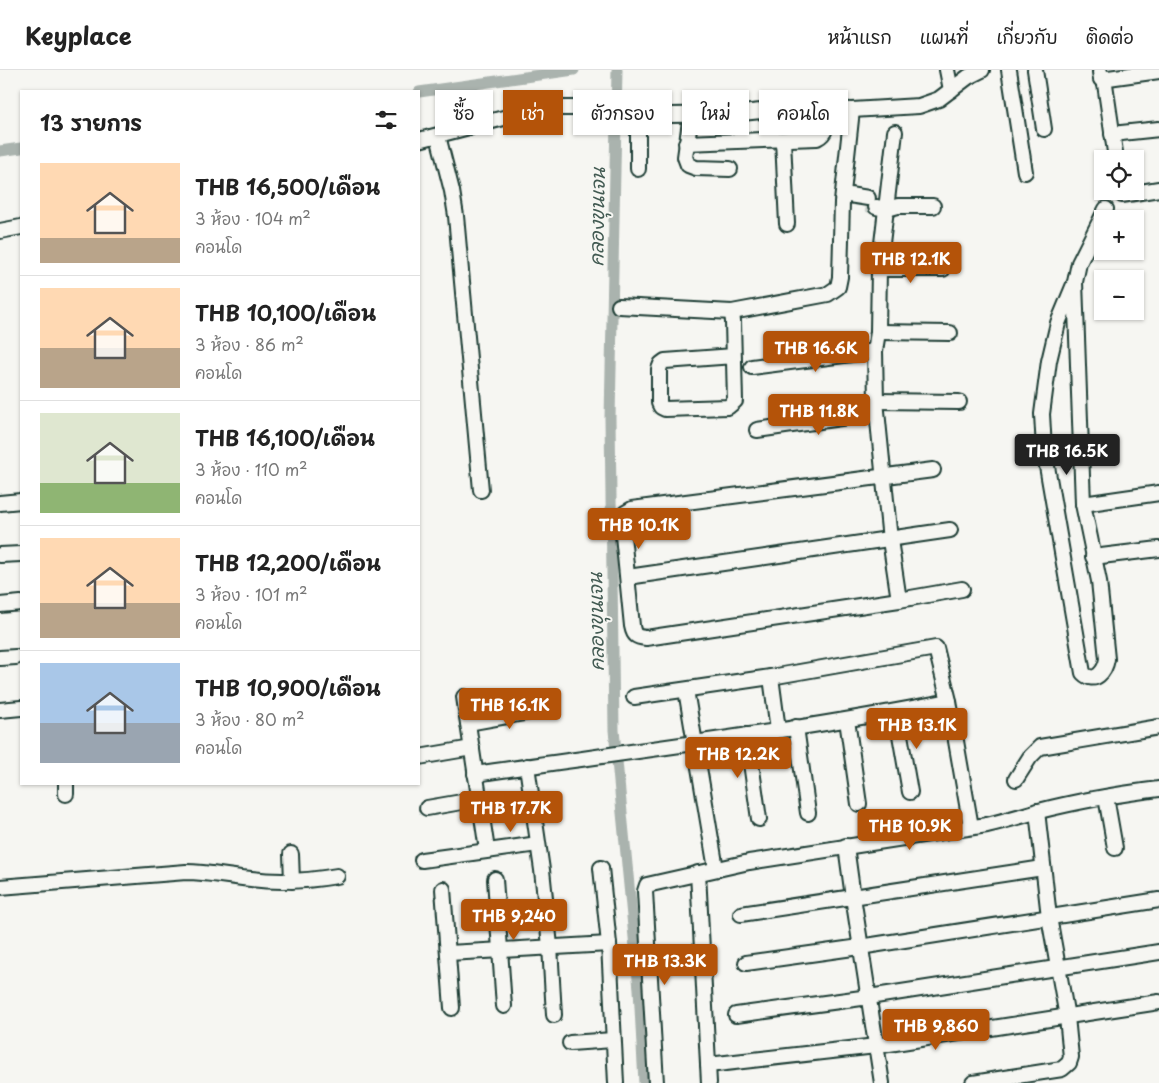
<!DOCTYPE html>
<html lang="th">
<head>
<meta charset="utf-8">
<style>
  body { margin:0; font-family:"Playpen Sans","Playpen Sans Thai",sans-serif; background:#f2f2f2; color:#222; height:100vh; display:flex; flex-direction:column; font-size:19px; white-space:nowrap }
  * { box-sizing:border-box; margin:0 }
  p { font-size:16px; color:#767676 }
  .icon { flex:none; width:28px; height:28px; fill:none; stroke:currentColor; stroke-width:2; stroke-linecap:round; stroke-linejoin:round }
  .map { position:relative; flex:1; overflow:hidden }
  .panel { position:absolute; left:20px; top:20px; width:400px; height:695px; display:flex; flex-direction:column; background:#fff; border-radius:0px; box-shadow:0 1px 4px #0004 }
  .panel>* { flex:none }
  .banner { position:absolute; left:435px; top:20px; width:475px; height:45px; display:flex; gap:10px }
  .tools { position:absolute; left:1094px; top:80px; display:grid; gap:10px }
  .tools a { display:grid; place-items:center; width:50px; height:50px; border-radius:0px; background:#fff; box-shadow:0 1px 4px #0004; font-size:25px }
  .price { position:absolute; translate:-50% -42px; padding:0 11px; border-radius:5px; background:#b45309; color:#fff; font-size:16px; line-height:32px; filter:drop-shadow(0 1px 2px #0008) }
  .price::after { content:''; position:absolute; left:50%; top:30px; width:15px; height:11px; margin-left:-8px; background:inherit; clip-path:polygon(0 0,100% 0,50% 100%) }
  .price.on { background:#222; color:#fff }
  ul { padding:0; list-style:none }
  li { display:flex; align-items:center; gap:15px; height:125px; padding:0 20px }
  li+li { border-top:1px solid #e0e0e0 }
  li span { display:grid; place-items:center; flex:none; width:140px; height:100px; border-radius:0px; color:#555 }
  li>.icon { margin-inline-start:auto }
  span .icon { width:60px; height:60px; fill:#fffc; stroke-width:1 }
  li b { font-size:21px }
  h2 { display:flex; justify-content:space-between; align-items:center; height:60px; padding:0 20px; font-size:21px }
  .pill { padding:0 18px; border-radius:0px; background:#fff; box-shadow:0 1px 4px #0004; font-size:18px; line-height:45px }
  .pill.on { background:#b45309; color:#fff }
  header { display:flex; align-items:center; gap:30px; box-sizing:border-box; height:70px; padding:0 25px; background:#fff; border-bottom:1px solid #e0e0e0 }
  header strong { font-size:24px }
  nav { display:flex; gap:28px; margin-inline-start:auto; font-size:18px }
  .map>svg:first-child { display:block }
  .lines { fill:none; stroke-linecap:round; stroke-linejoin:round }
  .canal { stroke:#aab3ae; stroke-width:11 }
  .minor-tunnel { stroke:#cbd1cc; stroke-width:14; stroke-dasharray:14 7; stroke-linecap:butt }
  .minor-casing { stroke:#1f3d34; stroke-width:18 }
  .minor { stroke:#f6f6f2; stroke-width:14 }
  .labels { text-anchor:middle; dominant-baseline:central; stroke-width:4; stroke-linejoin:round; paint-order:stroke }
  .water-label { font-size:19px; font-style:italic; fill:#425a52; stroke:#f6f6f2 }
</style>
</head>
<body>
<header>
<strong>Keyplace</strong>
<nav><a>หน้าแรก</a><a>แผนที่</a><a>เกี่ยวกับ</a><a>ติดต่อ</a></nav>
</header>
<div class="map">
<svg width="1159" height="1013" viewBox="0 0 1159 1013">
  <rect width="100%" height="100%" fill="#f6f6f2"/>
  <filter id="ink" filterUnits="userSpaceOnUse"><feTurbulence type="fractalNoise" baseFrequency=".02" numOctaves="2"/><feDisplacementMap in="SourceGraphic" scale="10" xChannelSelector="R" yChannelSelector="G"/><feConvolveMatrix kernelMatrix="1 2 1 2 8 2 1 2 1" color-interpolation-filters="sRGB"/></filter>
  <g filter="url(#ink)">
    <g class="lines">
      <g class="canal">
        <path d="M617,0l-7,348 4,312 25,259 5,94"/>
        <path d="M419,22l155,-22"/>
        <path d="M0,81l21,-3"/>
      </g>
      <path class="minor-tunnel" d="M866,135l10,2"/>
      <g class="minor-casing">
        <g id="minor">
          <path d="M947,0l4,20"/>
          <path d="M1009,0l16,102"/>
          <path d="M1035,0l9,59"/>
          <path d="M1100,2l1,7 4,5 11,75"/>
          <path d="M1101,9l58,-8"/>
          <path d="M638,42v57"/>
          <path d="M691,44l-6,43 3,8 8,3 34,1"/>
          <path d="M895,62l-16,137 -1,63 -3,19 1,50 14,139 9,60 63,-11"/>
          <path d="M1112,64l47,-5"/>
          <path d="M438,66l14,55 4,25 25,274"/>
          <path d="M419,70l108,-28 26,-4h27l90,7 62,-1 29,-3 67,-2 24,1 67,-4 20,-7 29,-22 14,-7"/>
          <path d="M783,70l4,84"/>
          <path d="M686,73l131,-5c11,-5 10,-18 11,-29"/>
          <path d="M1122,121v4l37,-6"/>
          <path d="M843,124l25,4"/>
          <path d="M876,137l11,2 11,-3h35"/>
          <path d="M0,161l21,-4"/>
          <path d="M879,199h64"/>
          <path d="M1075,212l8,222 16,77 8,78c-2,12 -12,26 -24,14l-39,-224 -2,-35 7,-53 9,-38 17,-41 4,-19 27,-54"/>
          <path d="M619,236l113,6 96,-18 10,-7 2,-10 2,-75 10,-92"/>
          <path d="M732,242l1,10 2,79 -7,6 -63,2 -4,-2 -2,-4v-34l2,-5 4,-3 69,-5"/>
          <path d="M878,262l72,1"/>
          <path d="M752,297l123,-16"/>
          <path d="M876,331l83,1"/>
          <path d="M757,360l119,-17"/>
          <path d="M0,433l21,-2"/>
          <path d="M1083,434l76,-11"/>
          <path d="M0,485l21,-1"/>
          <path d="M1093,487l66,-8"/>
          <path d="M628,507l322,-47"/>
          <path d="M899,530l-253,38c-10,-1 -12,-2 -14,-12l-10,-101 3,-12 7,-4 301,-39"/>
          <path d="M0,535l21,-2"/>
          <path d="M0,588l16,-1"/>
          <path d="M771,607l7,53"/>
          <path d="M686,620l30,179"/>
          <path d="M464,627l23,153"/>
          <path d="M634,627l137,-20 165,-29 13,53 22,126"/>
          <path d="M0,640l21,-2"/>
          <path d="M896,642l14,80"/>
          <path d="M847,650l12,84"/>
          <path d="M468,653l79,-14"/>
          <path d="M796,657l12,86"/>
          <path d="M747,665l12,84"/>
          <path d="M419,687l53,-9"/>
          <path d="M527,696l15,104 8,76 4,69"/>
          <path d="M475,704c158,-23 317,-42 474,-73"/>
          <path d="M1016,709l14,-22 10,-10 119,-20"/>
          <path d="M66,714v10"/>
          <path d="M1106,727l9,51"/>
          <path d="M427,738l52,-9"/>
          <path d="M846,776l7,51 29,186"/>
          <path d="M291,784l1,27"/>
          <path d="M422,790l116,-16"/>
          <path d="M601,798l8,76 7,139"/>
          <path d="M698,803l11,210"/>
          <path d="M495,809l9,127"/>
          <path d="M0,817l186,-15c22,0 43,5 65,7 29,4 57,2 86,-3"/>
          <path d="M443,819l9,119"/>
          <path d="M741,844l302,-46"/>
          <path d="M448,883l161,-9"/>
          <path d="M746,893l114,-16 299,-47"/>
          <path d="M736,945l133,-18 290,-45"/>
          <path d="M570,973l43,-3"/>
          <path d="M708,995l168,-19 283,-44"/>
          <path d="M656,1013l-11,-192 2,-6 102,-23 238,-37c17,-4 34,-9 52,-14 39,-10 80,-17 120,-22"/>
          <path d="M973,1013l89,-14 7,-6 2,-6 -4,-40 -18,-100 -12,-106"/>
        </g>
      </g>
      <use href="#minor" class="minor"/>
    </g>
  </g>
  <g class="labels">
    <g class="water-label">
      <text transform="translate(596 147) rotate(-89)">คลองขุนเจน</text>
      <text transform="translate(595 552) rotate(-91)">คลองขุนเจน</text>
    </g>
  </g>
</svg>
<div class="tools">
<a><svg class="icon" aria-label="locate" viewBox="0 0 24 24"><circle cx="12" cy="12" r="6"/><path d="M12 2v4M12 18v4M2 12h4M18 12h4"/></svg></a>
<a>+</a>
<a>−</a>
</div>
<b class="price" style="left:911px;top:214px">THB 12.1K</b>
<b class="price" style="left:816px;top:303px">THB 16.6K</b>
<b class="price" style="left:819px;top:366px">THB 11.8K</b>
<b class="price on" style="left:1067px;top:406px">THB 16.5K</b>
<b class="price" style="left:639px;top:480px">THB 10.1K</b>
<b class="price" style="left:510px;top:660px">THB 16.1K</b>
<b class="price" style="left:917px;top:680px">THB 13.1K</b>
<b class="price" style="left:738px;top:709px">THB 12.2K</b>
<b class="price" style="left:511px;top:763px">THB 17.7K</b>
<b class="price" style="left:910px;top:781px">THB 10.9K</b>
<b class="price" style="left:514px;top:871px">THB 9,240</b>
<b class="price" style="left:665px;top:916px">THB 13.3K</b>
<b class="price" style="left:936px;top:981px">THB 9,860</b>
<div class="banner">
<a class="pill">ซื้อ</a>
<a class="pill on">เช่า</a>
<a class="pill">ตัวกรอง</a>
<a class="pill">ใหม่</a>
<a class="pill">คอนโด</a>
</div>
<section class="panel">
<h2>13 รายการ<svg class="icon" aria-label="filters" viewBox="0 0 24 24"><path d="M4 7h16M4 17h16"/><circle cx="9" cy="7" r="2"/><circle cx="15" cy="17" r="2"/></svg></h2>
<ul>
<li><span style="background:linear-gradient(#ffd9b3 75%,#b9a48a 0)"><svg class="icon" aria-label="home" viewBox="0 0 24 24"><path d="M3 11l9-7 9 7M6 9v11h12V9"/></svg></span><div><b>THB 16,500/เดือน</b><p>3 ห้อง · 104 m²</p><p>คอนโด</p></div></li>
<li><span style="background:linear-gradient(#ffd9b3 60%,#b9a48a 0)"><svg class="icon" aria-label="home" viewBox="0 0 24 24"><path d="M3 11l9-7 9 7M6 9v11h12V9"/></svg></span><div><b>THB 10,100/เดือน</b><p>3 ห้อง · 86 m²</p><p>คอนโด</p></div></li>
<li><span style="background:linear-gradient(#dfe7d0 70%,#8fb573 0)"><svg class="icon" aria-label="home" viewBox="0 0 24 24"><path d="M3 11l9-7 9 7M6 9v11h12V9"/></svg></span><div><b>THB 16,100/เดือน</b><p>3 ห้อง · 110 m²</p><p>คอนโด</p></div></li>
<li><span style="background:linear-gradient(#ffd9b3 65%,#b9a48a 0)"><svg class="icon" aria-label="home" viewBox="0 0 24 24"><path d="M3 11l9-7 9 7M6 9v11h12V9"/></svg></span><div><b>THB 12,200/เดือน</b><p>3 ห้อง · 101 m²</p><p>คอนโด</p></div></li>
<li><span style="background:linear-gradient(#a9c7e8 60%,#9aa5b1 0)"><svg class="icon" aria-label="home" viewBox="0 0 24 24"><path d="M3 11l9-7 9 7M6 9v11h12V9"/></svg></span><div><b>THB 10,900/เดือน</b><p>3 ห้อง · 80 m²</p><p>คอนโด</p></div></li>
</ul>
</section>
</div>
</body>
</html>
